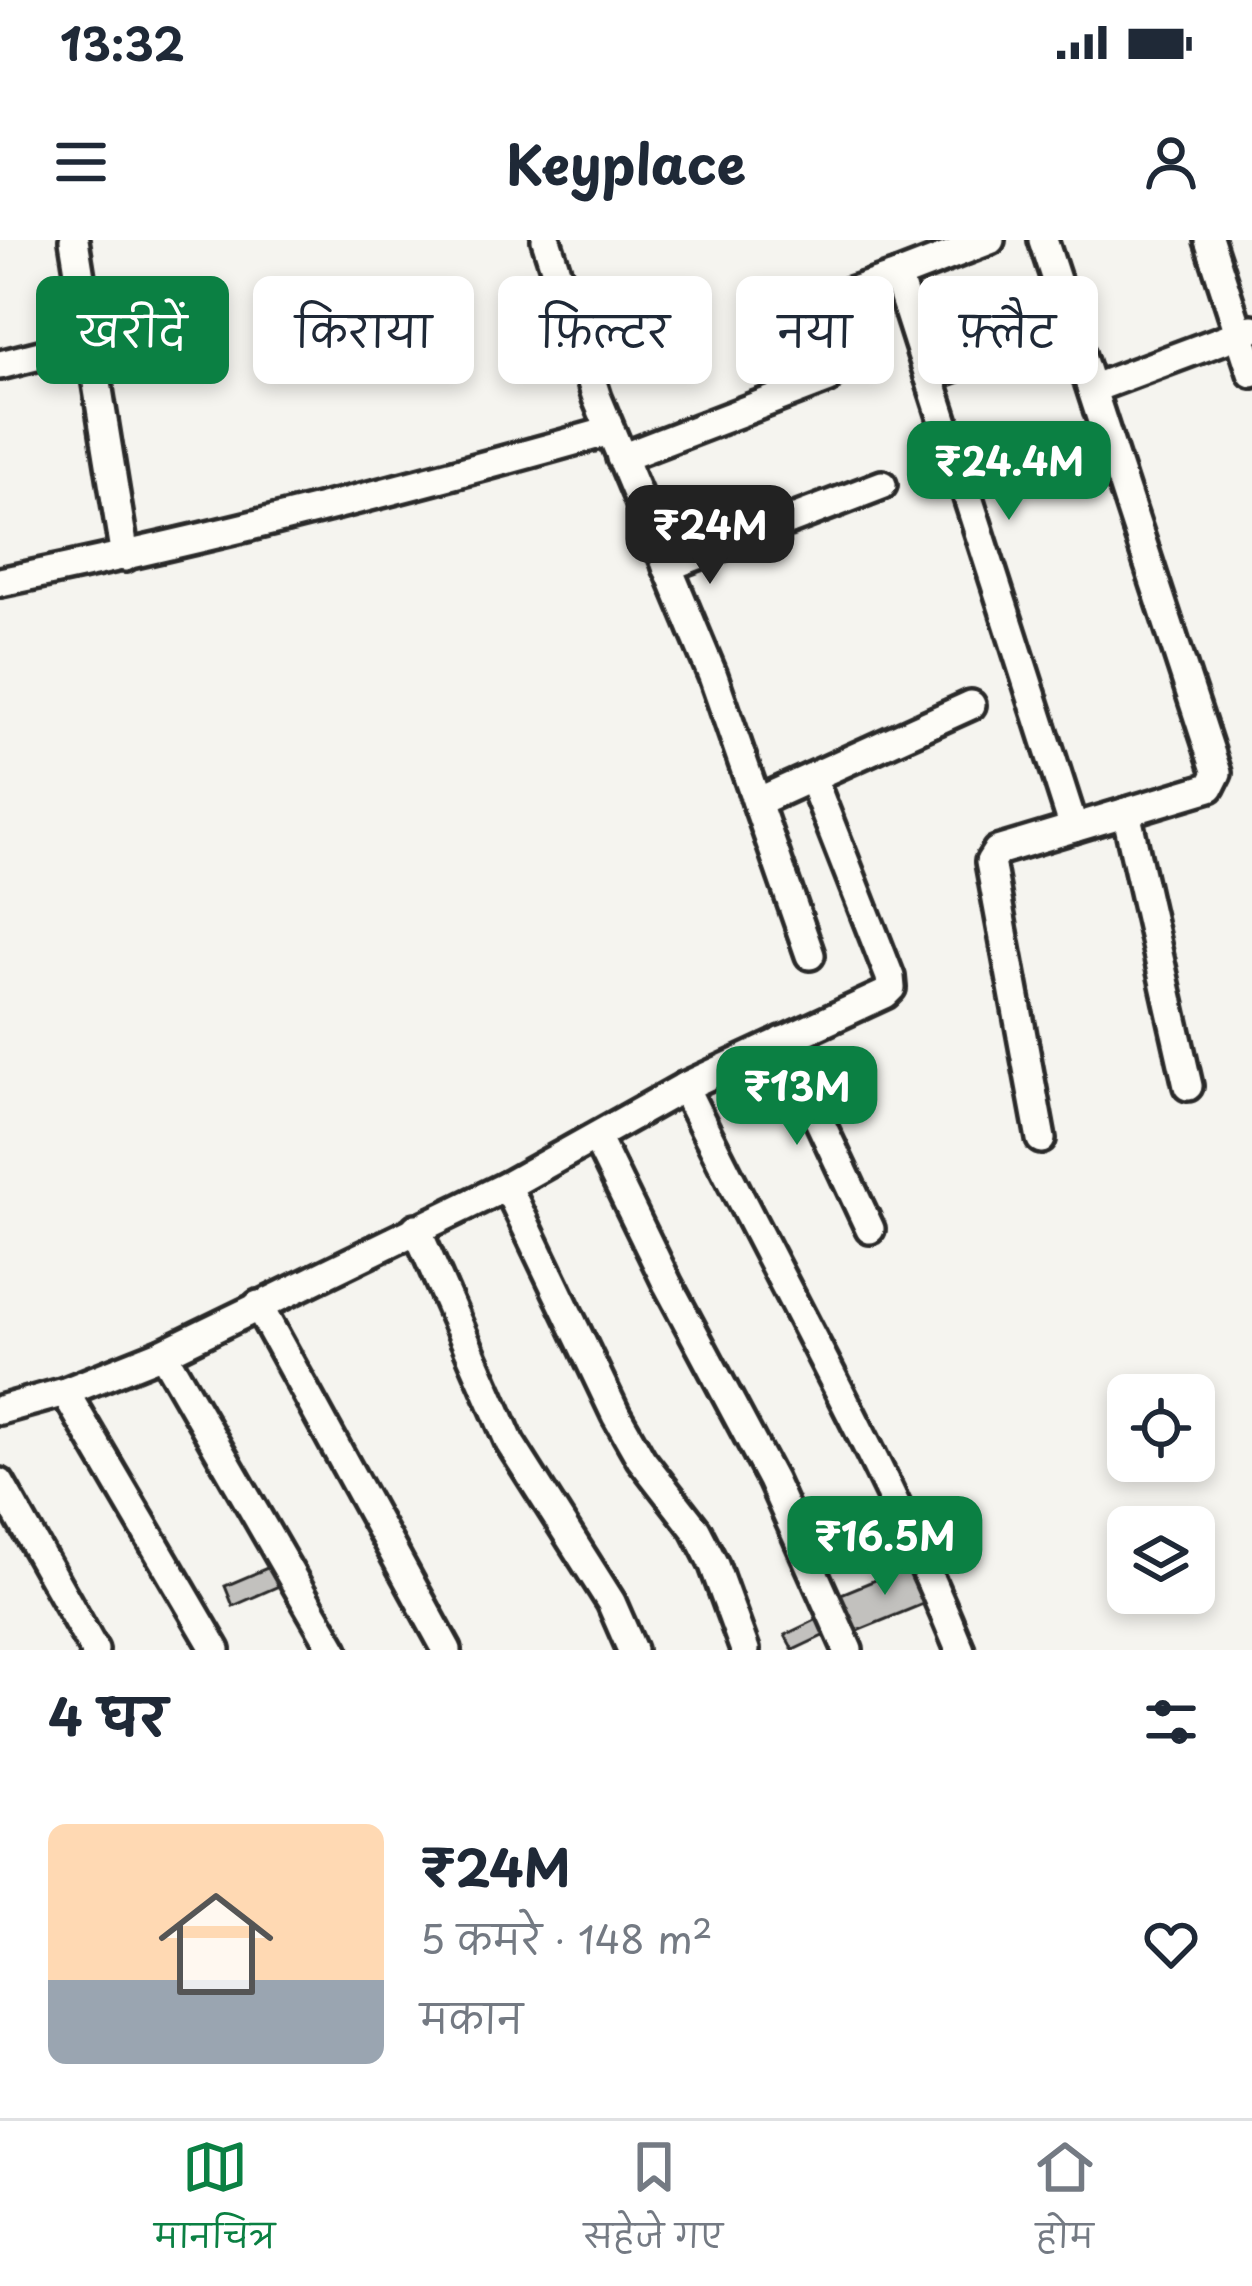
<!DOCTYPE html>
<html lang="hi">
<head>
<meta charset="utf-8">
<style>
  body { margin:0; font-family:"Playpen Sans","Playpen Sans Deva",sans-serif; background:#f6f6f7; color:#1f2937; height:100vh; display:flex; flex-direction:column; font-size:45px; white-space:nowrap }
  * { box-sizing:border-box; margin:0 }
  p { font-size:39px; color:#747a83 }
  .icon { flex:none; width:66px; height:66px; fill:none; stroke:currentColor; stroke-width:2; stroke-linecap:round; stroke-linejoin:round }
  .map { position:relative; height:1410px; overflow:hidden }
  .sheet { display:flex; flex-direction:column; background:#fff; flex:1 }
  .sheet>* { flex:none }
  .top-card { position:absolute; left:36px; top:36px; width:1182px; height:108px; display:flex; gap:24px }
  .controls { position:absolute; left:1107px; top:1134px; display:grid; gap:24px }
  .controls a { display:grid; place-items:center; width:108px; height:108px; border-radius:18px; background:#fff; box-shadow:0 6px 18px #0003; font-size:60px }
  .price { position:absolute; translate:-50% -102px; padding:0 27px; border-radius:24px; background:#0b8043; color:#fff; font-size:39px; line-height:78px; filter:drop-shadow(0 3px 6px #0008) }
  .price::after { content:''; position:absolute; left:50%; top:72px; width:36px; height:27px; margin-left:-18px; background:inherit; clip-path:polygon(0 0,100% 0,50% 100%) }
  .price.current { background:#222; color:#fff }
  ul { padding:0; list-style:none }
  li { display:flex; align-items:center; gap:36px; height:300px; padding:0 48px }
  li span { display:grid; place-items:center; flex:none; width:336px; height:240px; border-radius:18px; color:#555 }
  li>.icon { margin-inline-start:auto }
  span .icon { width:144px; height:144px; fill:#fffc; stroke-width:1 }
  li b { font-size:51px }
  h2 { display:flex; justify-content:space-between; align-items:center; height:144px; padding:0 48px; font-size:51px }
  .chip { padding:0 42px; border-radius:18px; background:#fff; box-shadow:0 6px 18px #0003; font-size:42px; line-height:108px }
  .chip.current { background:#0b8043; color:#fff }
  .status { display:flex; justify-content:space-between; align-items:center; height:84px; padding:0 60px; background:#fff; direction:ltr }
  .status svg { height:33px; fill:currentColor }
  header { display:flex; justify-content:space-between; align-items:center; height:156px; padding:0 48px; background:#fff; font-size:54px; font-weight:700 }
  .tabs { display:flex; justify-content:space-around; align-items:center; height:168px; border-top:3px solid #e0e1e3; background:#fff; font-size:33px; color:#747a83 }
  .tabs a { display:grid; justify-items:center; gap:6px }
  .tabs .current { color:#0b8043 }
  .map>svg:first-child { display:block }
  .building { fill:#c2c1be; stroke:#2b2b2b; stroke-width:3 }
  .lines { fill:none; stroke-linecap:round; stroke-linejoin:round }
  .minor-casing { stroke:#2b2b2b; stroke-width:36 }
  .minor { stroke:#fdfcf7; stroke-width:27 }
</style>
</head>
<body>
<div class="status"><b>13:32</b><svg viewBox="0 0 49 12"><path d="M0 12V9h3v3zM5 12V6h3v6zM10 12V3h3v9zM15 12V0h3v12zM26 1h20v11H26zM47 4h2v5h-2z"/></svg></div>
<header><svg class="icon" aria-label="menu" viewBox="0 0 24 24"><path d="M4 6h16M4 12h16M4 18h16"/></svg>Keyplace<svg class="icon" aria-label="person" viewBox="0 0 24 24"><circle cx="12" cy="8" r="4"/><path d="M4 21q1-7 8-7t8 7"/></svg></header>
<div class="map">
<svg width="1252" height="1410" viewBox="0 0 1252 1410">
  <rect width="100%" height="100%" fill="#f5f4ef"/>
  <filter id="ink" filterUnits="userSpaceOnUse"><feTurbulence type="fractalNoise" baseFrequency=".00833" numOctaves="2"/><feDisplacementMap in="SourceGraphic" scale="24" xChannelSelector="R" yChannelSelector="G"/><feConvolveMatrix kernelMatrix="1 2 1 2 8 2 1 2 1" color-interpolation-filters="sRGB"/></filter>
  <g filter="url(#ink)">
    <g class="building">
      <path d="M279,1323l9,19 -55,24 -8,-20z"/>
      <path d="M917,1323l16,37 -81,33 -16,-37z"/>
      <path d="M824,1376l12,19h-11l-32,15 -8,-15z"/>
    </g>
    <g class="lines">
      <g class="minor-casing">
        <g id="minor">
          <path d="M74,0l51,317"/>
          <path d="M546,0l51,158 116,278 97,279"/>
          <path d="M990,0l-93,36 177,552"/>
          <path d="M1209,0l43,133"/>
          <path d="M826,60l71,-24"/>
          <path d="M0,125l92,-23"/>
          <path d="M929,136l144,-53"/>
          <path d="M1094,148l158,-59"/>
          <path d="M621,218l206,-79"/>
          <path d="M667,327l215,-82"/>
          <path d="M0,342c206,-42 409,-94 610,-151"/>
          <path d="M757,562l214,-97"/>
          <path d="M1126,572l62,274"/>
          <path d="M782,801l88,188"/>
          <path d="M684,847c92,188 197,369 276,563"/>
          <path d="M596,897l72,148 104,195 76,170"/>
          <path d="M1041,899l-51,-277 7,-11 213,-64 7,-14 -174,-533"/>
          <path d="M507,946l109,229 25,44 55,71 18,35 31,85"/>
          <path d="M416,988l94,215 101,159 21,48"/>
          <path d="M258,1065l189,345"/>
          <path d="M163,1113l171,297"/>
          <path d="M65,1152l151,258"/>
          <path d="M0,1170l65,-18 98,-39 344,-167 177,-99 201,-93 6,-6 -1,-11 -78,-199"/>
          <path d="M0,1243l94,167"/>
        </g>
      </g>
      <use href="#minor" class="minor"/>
    </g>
  </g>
</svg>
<div class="controls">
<a><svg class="icon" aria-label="locate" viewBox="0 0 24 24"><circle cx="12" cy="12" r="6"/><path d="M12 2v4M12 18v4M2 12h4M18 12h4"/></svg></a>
<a><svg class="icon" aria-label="layers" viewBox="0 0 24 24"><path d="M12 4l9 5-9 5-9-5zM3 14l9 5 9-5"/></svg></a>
</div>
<b class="price" style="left:1009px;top:283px">₹24.4M</b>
<b class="price current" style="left:710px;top:347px">₹24M</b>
<b class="price" style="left:797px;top:908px">₹13M</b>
<b class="price" style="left:885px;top:1358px">₹16.5M</b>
<div class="top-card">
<a class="chip current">खरीदें</a>
<a class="chip">किराया</a>
<a class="chip">फ़िल्टर</a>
<a class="chip">नया</a>
<a class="chip">फ़्लैट</a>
</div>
</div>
<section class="sheet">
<h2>4 घर<svg class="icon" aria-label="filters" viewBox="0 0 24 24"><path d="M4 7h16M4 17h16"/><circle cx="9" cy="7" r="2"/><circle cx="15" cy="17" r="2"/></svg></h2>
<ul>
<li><span style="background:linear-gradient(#ffd9b3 65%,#9aa5b1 0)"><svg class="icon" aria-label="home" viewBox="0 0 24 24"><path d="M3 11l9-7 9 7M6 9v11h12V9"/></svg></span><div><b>₹24M</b><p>5 कमरे · 148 m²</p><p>मकान</p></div><svg class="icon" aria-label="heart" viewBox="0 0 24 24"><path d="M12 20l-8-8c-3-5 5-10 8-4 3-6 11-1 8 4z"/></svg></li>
</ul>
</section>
<nav class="tabs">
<a class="current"><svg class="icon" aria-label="map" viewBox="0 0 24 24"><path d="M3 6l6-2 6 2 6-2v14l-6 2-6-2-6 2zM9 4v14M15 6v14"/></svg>मानचित्र</a>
<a><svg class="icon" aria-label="saved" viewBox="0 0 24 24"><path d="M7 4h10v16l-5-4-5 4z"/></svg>सहेजे गए</a>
<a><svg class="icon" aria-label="home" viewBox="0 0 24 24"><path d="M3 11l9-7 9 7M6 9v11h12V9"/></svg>होम</a>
</nav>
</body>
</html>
